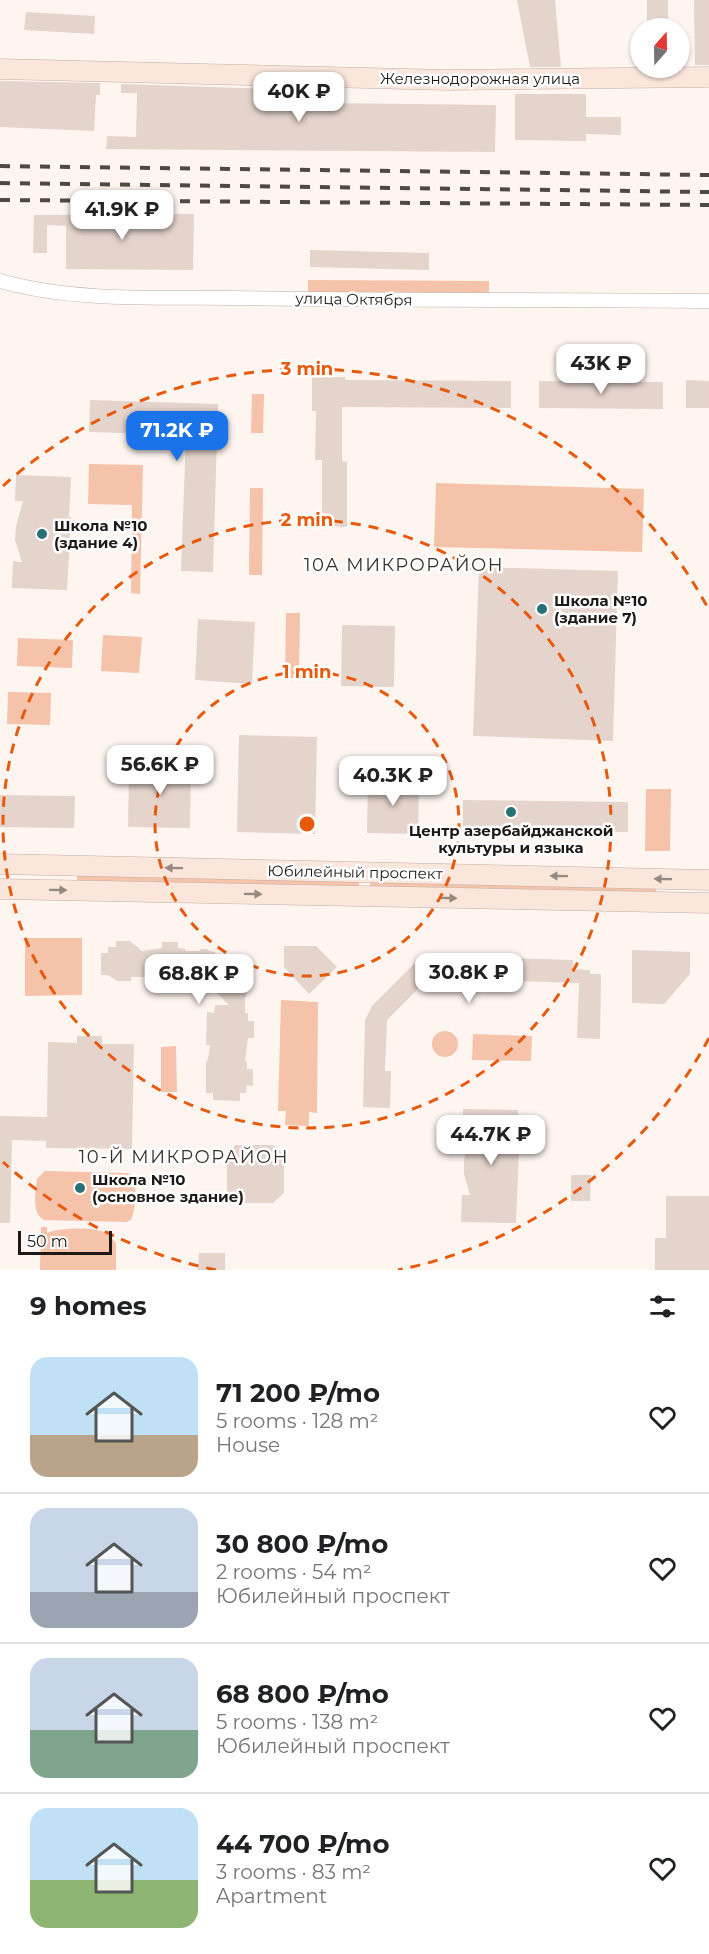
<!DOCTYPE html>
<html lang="en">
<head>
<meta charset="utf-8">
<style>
  body { margin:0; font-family:Montserrat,sans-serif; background:#f6f6f6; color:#202124; height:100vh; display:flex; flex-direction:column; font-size:22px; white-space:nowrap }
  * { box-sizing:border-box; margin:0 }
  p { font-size:20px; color:#757577 }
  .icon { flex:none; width:33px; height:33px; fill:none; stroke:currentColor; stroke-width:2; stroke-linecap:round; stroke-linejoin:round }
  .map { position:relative; height:1270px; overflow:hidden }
  .panel { display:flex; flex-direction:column; background:#fff; flex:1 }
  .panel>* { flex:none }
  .needle { width:39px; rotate:20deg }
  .buttons { position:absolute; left:630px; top:18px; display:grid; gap:12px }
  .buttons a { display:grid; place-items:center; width:60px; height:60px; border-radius:50%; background:#fff; box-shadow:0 2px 4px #0004; font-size:30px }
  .scale { position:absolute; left:18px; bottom:15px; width:94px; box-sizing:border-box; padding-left:6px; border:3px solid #1e1916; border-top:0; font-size:16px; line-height:21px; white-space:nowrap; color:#1e1916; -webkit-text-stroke:4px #fff; paint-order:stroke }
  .price { position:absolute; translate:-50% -51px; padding:0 14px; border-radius:12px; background:#fff; color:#222; font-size:20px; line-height:39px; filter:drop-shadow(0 2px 3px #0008) }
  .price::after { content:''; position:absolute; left:50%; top:36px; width:18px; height:14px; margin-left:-9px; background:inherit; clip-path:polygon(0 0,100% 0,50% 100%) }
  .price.on { background:#1a73e8; color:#fff }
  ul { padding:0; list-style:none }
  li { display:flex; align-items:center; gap:18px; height:150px; padding:0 30px }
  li+li { border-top:2px solid #e0e0e0 }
  li span { display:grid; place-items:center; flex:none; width:168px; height:120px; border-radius:18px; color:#555 }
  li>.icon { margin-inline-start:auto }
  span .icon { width:72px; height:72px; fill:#fffc; stroke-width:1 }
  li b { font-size:26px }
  h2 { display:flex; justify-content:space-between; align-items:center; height:72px; padding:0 30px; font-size:26px }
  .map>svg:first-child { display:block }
  .green { fill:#f5c3a9 }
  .building { fill:#e4d4cc }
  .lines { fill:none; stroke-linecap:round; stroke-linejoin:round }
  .street-casing { stroke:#bfb0a8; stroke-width:15 }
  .secondary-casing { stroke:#bfb0a8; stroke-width:21 }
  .street { stroke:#fff; stroke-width:14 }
  .secondary { stroke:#fae6db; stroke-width:20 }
  .rail { stroke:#4f4945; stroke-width:4; stroke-dasharray:10 10; stroke-linecap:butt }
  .oneway { fill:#978a82 }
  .ring { fill:none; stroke:#e8590c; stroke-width:3; stroke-dasharray:10 8 }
  .poi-dot { fill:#277275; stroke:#fff; stroke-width:2 }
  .labels { text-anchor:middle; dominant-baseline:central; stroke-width:5; stroke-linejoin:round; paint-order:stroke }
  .street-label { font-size:15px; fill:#1e1916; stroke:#fff }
  .poi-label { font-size:15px; font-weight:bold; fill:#1e1916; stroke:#fff; text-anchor:start }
  .quarter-label { font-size:18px; letter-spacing:1.5px; fill:#3b2f28; stroke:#fff }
  .centre { fill:#e8590c; stroke:#fff; stroke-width:3 }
  .ring-label { font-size:18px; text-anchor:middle; font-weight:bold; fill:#e8590c; stroke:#fff; stroke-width:5; stroke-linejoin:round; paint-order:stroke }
</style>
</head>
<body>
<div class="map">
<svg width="709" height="1270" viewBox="0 0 709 1270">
  <rect width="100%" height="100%" fill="#fff5f0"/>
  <g class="green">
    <path d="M308,280l181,1v13l-181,-2z"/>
    <path d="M252,394h12l-1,39h-12z"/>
    <path d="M89,464l54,1 -3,129 -9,-1 1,-88 -44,-1z"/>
    <path d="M436,483l208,6 -2,63 -208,-5z"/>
    <path d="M250,488h13l-1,87h-13z"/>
    <path d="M286,613h14l-1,65h-14z"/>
    <path d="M103,635l39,2 -3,36 -38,-2z"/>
    <path d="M18,638l55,2 -1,28 -55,-2z"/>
    <path d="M8,692l43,1 -1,32 -43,-1z"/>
    <path d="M646,789h25l-1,62h-25z"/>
    <path d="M77,875l282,6v6l-282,-6z"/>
    <path d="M370,882l286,6v5l-286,-6z"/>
    <path d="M25,938h57v57l-57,1z"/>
    <path d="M281,1000l37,2 -1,111 -8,-1v14l-24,-1 1,-14h-8z"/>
    <circle cx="445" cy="1044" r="13"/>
    <path d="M473,1034l59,2 -1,25 -59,-1z"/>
    <path d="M176,1046l1,46h-16v-45z"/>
    <path d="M45,1171l82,2 6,2c4,12 3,33 -2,45l-5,2 -82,-2c-13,-7 -8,-28 -7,-41z"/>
    <path d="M41,1227h6v6c10,-5 42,-6 54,-2 7,2 11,7 15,12v27h-76z"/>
  </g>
  <g class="building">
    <path d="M517,0h38l6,67h-31z"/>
    <rect x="647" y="0" width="21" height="28"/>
    <path d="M694,0h15v65h-14z"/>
    <path d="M26,12l69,4 -1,18 -70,-4z"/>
    <path d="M0,81l100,2v12h-4l-2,36 -94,-4z"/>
    <path d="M121,84l208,7v12l167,2 -1,47 -389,-3 1,-13 29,1 1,-44h-16z"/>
    <path d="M515,94h71v23h35v18l-35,-1v7l-71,-1z"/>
    <path d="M194,214l-1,56 -127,-1v-43l-19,-1v28h-14l1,-38z"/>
    <path d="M310,250l119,3v17l-119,-3z"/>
    <path d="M312,377h33v3l166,1v27l-169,-1v54l5,1v65l-25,-1v-66h-7l1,-49h-4z"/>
    <path d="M686,380l23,1v27h-23z"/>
    <path d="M539,381l124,1v27l-124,-1z"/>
    <path d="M90,400l128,4 -5,168 -32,-1 5,-136 -97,-3z"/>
    <path d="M16,475l55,2 -2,40h2l-4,73 -55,-2 1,-27 9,1 -7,-22 1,-14 7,-25h-8z"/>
    <path d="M479,567l139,4 -5,170 -140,-5z"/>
    <path d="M198,619l57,3 -3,62 -57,-4z"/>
    <path d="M342,625l53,1 -1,61 -53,-1z"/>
    <path d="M239,735l78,2 -2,97 -78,-2z"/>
    <path d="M129,765l62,1 -1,62 -62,-1z"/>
    <path d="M368,779l51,1 -1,54 -51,-1z"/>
    <path d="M0,795l75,1 -1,32 -74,-1z"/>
    <path d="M463,800l165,2v30l-165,-2z"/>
    <path d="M116,941h14l12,10 20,-3v-6h16v6l7,1 1,2h13l2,-2h6l2,2 6,1v6h19l-1,10h14v7l-2,3v11l2,3 -2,7v14h3v8h6v17h-6l-3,23 2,2v6h6v17l-6,-1 -1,8h-6v8l-27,-1v-7h-7v-31l2,-3 2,-14h-4l1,-33 7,1 1,-8h14l-16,-16 1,-5 -8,-1v-5l-21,-1 -8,1v4h-15l-8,-5h-23v4h-14l-9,-6h-7v-22h7v-6h8z"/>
    <path d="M284,946h32l21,21 -28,27 -25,-27z"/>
    <path d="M632,950l58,2v22l-26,30 -32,-1z"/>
    <path d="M437,956l136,4v9l17,1v4h11l-1,65 -23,-1 2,-55 -150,-5 -42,42 -2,51h6l-1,37 -27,-1 2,-87 7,-14 42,-42 8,-3 15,1z"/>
    <path d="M77,1036h25v8h32l-2,105 -86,-1v-7l-34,-1 -2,83h-10v-107l47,1 1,-75 29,1z"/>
    <path d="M463,1109l55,1 -1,40h2l-3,73 -55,-1 1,-27h8l-6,-21v-14l7,-25h-8z"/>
    <path d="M235,1145h38l11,9v39l-11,10h-38l-8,-10v-39z"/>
    <path d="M571,1175h20l-1,26h-19z"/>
    <path d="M666,1196h43v74h-54v-32h11z"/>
    <path d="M199,1253h26v17h-27z"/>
  </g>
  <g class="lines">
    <g class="street-casing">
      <path id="street" d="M0,281c75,21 158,16 235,17 158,3 316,1 474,3"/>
    </g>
    <g class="secondary-casing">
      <g id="secondary">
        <path d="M0,69l449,11 260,-3"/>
        <path d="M0,864l709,16"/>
        <path d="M0,889l709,14"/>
      </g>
    </g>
    <use href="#street" class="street"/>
    <use href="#secondary" class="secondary"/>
    <g class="rail">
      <path d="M0,166l709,9"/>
      <path d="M0,183l709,9"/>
      <path d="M0,200l709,5"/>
    </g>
  </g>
  <defs><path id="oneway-solid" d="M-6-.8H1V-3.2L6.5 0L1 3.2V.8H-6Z" transform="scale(1.5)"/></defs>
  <g class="oneway">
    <use href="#oneway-solid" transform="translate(174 868) rotate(-179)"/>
    <use href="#oneway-solid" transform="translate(559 876) rotate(-179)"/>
    <use href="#oneway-solid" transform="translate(663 879) rotate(-179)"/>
    <use href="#oneway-solid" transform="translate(58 890) rotate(1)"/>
    <use href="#oneway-solid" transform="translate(253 894) rotate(1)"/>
    <use href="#oneway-solid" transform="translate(448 898) rotate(1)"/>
  </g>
  <g class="ring">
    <circle cx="307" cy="824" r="152"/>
    <circle cx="307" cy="824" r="304"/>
    <path d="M709 1038A455 455 0 0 1 398 1270M216 1270A455 455 0 0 1 3 1162M3 486A455 455 0 0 1 709 610"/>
  </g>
  <g class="poi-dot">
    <circle cx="42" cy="534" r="6"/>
    <circle cx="542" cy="609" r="6"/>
    <circle cx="511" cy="812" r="6"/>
    <circle cx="80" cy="1188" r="6"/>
  </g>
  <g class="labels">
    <g class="street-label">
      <text x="480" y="78">Железнодорожная улица</text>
      <text transform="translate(354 299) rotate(1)">улица Октября</text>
      <text transform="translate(355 872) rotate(1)">Юбилейный проспект</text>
    </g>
    <g class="poi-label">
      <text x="54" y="525">Школа №10<tspan x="54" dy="17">(здание 4)</tspan></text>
      <text x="554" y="600">Школа №10<tspan x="554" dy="17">(здание 7)</tspan></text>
      <text x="511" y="830" text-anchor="middle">Центр азербайджанской<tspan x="511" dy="17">культуры и языка</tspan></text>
      <text x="92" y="1179">Школа №10<tspan x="92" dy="17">(основное здание)</tspan></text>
    </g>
    <g class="quarter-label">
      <text x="404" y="565">10А МИКРОРАЙОН</text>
      <text x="184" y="1157">10-Й МИКРОРАЙОН</text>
    </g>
  </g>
  <circle cx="307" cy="824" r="9" class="centre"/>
  <g class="ring-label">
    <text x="307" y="375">3 min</text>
    <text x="307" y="526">2 min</text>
    <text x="307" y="678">1 min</text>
  </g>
</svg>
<div class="buttons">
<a><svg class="needle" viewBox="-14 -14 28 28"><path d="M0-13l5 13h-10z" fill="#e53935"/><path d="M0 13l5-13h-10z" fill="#757577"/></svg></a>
</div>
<div class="scale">50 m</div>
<b class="price" style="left:299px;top:123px">40K ₽</b>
<b class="price" style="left:122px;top:241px">41.9K ₽</b>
<b class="price" style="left:601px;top:395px">43K ₽</b>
<b class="price on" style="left:177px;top:462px">71.2K ₽</b>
<b class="price" style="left:160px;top:796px">56.6K ₽</b>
<b class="price" style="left:393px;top:807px">40.3K ₽</b>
<b class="price" style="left:469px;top:1004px">30.8K ₽</b>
<b class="price" style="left:199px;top:1005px">68.8K ₽</b>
<b class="price" style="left:491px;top:1166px">44.7K ₽</b>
</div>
<section class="panel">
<h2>9 homes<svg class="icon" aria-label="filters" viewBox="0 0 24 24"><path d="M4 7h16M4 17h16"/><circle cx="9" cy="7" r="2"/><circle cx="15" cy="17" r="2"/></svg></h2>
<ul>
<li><span style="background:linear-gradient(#bfe0f5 65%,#b9a48a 0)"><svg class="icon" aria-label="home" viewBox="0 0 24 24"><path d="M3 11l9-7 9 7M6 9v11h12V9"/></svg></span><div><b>71 200 ₽/mo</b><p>5 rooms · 128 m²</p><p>House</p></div><svg class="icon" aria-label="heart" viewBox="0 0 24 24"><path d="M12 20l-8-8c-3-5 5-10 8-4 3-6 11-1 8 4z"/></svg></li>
<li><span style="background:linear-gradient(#c9d6e8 70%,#9aa5b1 0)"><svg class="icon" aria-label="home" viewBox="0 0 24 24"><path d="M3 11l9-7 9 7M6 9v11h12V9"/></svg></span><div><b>30 800 ₽/mo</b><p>2 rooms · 54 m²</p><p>Юбилейный проспект</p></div><svg class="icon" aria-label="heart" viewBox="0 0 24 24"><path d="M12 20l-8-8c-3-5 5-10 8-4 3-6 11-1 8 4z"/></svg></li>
<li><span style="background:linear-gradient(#c9d6e8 60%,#7fa58c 0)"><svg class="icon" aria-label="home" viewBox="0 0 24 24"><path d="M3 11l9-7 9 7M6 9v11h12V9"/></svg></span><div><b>68 800 ₽/mo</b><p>5 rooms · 138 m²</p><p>Юбилейный проспект</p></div><svg class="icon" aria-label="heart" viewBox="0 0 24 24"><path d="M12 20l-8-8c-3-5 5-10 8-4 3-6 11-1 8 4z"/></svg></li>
<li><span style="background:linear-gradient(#bfe0f5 60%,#8fb573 0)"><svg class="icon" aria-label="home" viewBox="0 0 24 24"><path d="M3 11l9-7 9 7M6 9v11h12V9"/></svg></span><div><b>44 700 ₽/mo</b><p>3 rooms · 83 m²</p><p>Apartment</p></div><svg class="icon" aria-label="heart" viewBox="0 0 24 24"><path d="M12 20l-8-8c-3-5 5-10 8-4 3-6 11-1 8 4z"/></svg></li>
</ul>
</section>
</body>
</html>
